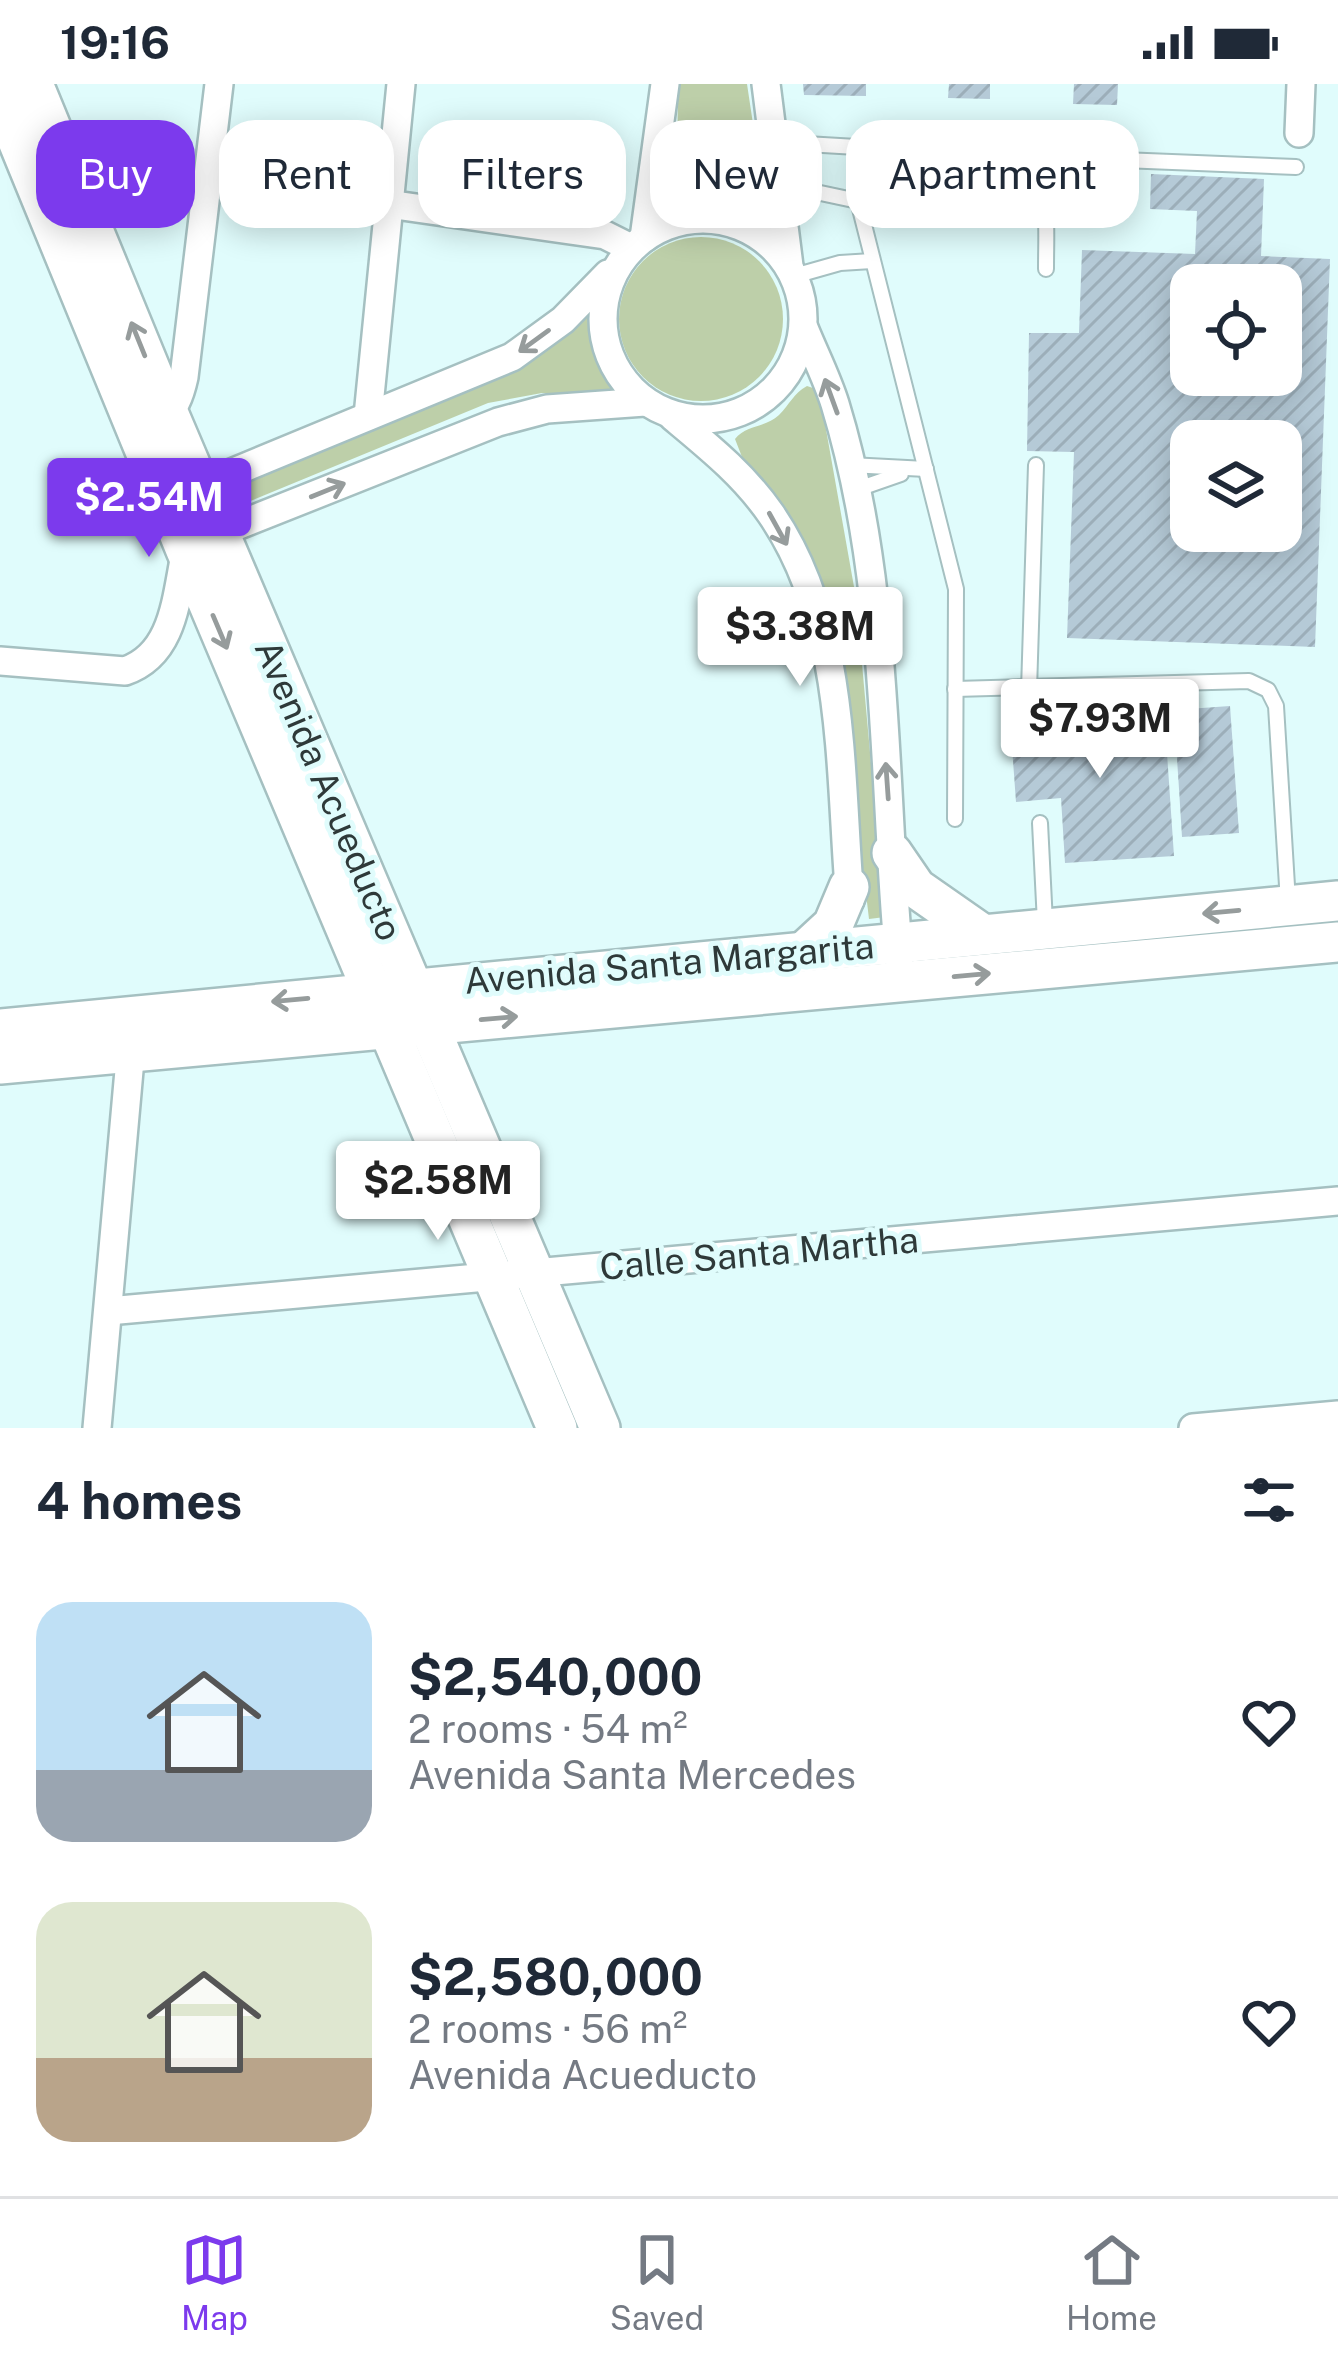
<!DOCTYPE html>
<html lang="en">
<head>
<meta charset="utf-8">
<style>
  body { margin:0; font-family:"Public Sans",sans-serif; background:#f6f6f7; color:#1f2937; height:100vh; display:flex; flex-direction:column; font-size:45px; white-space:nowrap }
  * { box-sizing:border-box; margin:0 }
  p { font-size:39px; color:#747a83 }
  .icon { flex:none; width:66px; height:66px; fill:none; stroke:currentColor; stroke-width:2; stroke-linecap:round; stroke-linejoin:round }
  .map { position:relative; height:1344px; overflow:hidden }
  .drawer { display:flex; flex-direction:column; background:#fff; flex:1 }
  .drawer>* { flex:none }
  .top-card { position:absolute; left:36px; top:36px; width:1266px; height:108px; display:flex; gap:24px }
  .buttons { position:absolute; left:1170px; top:180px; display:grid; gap:24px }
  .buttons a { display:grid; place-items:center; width:132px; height:132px; border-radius:24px; background:#fff; box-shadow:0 6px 30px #0003; font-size:60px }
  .price { position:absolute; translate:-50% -102px; padding:0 27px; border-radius:12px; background:#fff; color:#222; font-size:39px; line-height:78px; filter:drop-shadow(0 3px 6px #0008) }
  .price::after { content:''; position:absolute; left:50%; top:72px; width:36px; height:27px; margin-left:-18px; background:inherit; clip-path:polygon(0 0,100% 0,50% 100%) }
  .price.selected { background:#7c3aed; color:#fff }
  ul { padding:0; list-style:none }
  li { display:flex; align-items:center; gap:36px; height:300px; padding:0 36px }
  li span { display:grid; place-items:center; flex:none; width:336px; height:240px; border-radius:36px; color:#555 }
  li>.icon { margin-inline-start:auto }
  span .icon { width:144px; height:144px; fill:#fffc; stroke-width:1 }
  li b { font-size:51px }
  h2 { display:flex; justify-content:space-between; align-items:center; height:144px; padding:0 36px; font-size:51px }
  .chip { padding:0 42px; border-radius:36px; background:#fff; box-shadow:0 6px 30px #0003; font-size:42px; line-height:108px }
  .chip.selected { background:#7c3aed; color:#fff }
  .status { display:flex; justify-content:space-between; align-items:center; height:84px; padding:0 60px; background:#fff; direction:ltr }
  .status svg { height:33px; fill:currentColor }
  .tab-bar { display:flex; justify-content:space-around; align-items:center; height:168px; border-top:3px solid #e0e1e3; background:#fff; font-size:33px; color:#747a83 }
  .tab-bar a { display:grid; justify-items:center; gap:6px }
  .tab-bar .selected { color:#7c3aed }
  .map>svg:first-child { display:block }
  .grass { fill:#bdcfa9 }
  .building { fill:url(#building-hatch); fill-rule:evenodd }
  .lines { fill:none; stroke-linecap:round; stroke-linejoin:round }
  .lane-casing { stroke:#a5c0c1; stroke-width:18 }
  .street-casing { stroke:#a5c0c1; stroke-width:32 }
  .secondary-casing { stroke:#a5c0c1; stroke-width:44 }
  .lane { stroke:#fff; stroke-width:14 }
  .street { stroke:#fff; stroke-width:27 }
  .secondary { stroke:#fff; stroke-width:39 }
  .oneway { stroke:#969c9c }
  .labels { text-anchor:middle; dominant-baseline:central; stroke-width:10; stroke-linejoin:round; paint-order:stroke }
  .street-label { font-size:36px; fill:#2e3939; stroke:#e0fcfc }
</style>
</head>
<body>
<div class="status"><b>19:16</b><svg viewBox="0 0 49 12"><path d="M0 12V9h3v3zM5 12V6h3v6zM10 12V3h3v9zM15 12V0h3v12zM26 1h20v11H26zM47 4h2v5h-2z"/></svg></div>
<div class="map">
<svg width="1338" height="1344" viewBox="0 0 1338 1344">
  <defs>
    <pattern id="building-hatch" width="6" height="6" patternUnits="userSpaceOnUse" patternTransform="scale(3)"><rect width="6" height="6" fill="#b5cad7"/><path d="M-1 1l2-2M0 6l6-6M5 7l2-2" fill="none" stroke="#9caeb9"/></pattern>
  </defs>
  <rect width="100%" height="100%" fill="#e0fcfc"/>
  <g class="grass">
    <path d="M678,0h69l12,80 -17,21c-24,2 -47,4 -65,-12z"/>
    <circle cx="701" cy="235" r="82"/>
    <path d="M597,211c-1,47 2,62 30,100l-85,-2 -54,10 -257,106 -9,-18 288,-123z"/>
    <path d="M807,302l12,4 37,208 29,319 -16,2 -35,-294 -40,-102 -52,-66 -7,-18c11,-14 30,-11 44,-24 11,-11 14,-21 28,-29z"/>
  </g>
  <g class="building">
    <path d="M803,0h63v12l-62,-1z"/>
    <path d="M949,0h41v15l-42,-1z"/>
    <path d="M1074,0h44l-1,21 -44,-1z"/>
    <path d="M1151,90l113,5 -3,77 69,3 -15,388 -248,-9 7,-186 -47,-1 2,-118h50l3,-83 113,4 2,-43 -47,-2zM1191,201h90v90h-90zM1191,357h90v90h-90z"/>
    <path d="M1230,622l9,127 -57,4 -8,-127z"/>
    <path d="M1164,625l10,147 -109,7 -4,-65 -45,4 -6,-83z"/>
  </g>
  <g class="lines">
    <g class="lane-casing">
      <g id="lane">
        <path d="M772,58l220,13c62,34 54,48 54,114"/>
        <path d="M997,71l299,12"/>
        <path d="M778,100l80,17 98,388 -1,230"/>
        <path d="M794,192l46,-13 32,-2"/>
        <path d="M850,381l76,4"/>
        <path d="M855,406l46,-16"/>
        <path d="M955,605l294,-8 19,9 8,16 12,196"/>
        <path d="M1029,606l7,-225"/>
        <path d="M1040,739l5,100"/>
      </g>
    </g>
    <g class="street-casing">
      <g id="street">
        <path d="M766,0l23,182"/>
        <path d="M1299,49l2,-49"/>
        <path d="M388,120l217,31 26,13"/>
        <circle cx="703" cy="235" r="100"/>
        <path d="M644,154l21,-154"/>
        <path d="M804,244c10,25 23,50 31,76 55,179 47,371 64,555"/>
        <path d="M368,332l33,-332"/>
        <path d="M673,333c36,30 71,58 98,97 76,111 68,258 79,386"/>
        <path d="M159,337c16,-11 21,-26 25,-44l35,-293"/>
        <path d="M183,409l329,-136 51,-37 45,-46"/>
        <path d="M0,577l125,10c50,-17 51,-75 61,-121l33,-17 279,-111 49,-13 98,-7"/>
        <path d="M108,1227l1230,-110"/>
        <path d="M97,1344l35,-391"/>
        <path d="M1193,1344l145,-13"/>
      </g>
    </g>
    <g class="secondary-casing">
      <g id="secondary">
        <path d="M33,0l136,331 431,1013"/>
        <path d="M0,13l186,453 371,878"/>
        <path d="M892,769l24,35 66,46"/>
        <path d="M807,865l26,-24 16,-38"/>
        <path d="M0,945l1338,-128"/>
        <path d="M0,980l1338,-122"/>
      </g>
    </g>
    <use href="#lane" class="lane"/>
    <use href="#street" class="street"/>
    <use href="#secondary" class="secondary"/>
  </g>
  <defs><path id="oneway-shaft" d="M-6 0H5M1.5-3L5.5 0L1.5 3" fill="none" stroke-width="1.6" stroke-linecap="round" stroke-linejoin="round" transform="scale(3)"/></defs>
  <g class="oneway">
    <use href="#oneway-shaft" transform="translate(138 255) rotate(-112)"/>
    <use href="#oneway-shaft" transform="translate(534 257) rotate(144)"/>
    <use href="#oneway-shaft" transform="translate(831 312) rotate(-110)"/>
    <use href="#oneway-shaft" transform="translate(328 406) rotate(-22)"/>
    <use href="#oneway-shaft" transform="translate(778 445) rotate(61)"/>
    <use href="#oneway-shaft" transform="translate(220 548) rotate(67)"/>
    <use href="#oneway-shaft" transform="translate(887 697) rotate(-94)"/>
    <use href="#oneway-shaft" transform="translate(1221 828) rotate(175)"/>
    <use href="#oneway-shaft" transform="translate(972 891) rotate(-5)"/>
    <use href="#oneway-shaft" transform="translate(290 916) rotate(175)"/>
    <use href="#oneway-shaft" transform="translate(499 934) rotate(-5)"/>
  </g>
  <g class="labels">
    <g class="street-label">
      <text transform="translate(329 706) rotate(67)">Avenida Acueducto</text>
      <text transform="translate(669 879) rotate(-5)">Avenida Santa Margarita</text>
      <text transform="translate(759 1169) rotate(-5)">Calle Santa Martha</text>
    </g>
  </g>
</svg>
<div class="buttons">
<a><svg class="icon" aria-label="locate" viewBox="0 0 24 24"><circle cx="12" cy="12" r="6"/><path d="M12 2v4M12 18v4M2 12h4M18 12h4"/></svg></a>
<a><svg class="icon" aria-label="layers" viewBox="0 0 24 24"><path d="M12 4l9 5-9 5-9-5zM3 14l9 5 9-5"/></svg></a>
</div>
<b class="price selected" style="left:149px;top:476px">$2.54M</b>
<b class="price" style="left:800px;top:605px">$3.38M</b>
<b class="price" style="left:1100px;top:697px">$7.93M</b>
<b class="price" style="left:438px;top:1159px">$2.58M</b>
<div class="top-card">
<a class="chip selected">Buy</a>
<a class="chip">Rent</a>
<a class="chip">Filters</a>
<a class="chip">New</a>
<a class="chip">Apartment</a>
</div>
</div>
<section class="drawer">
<h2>4 homes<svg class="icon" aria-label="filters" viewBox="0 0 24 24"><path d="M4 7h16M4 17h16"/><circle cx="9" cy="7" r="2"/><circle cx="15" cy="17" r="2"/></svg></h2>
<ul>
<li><span style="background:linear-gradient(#bfe0f5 70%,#9aa5b1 0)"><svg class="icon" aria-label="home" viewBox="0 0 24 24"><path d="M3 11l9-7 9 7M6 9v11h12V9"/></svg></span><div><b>$2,540,000</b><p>2 rooms · 54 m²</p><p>Avenida Santa Mercedes</p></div><svg class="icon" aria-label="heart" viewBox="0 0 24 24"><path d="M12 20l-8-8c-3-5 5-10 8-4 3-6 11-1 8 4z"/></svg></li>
<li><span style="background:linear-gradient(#dfe7d0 65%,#b9a48a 0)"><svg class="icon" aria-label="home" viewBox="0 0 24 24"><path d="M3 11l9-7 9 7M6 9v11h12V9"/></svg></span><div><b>$2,580,000</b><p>2 rooms · 56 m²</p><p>Avenida Acueducto</p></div><svg class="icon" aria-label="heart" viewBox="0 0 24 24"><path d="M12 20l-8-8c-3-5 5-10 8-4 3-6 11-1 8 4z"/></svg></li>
</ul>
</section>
<nav class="tab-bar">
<a class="selected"><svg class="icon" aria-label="map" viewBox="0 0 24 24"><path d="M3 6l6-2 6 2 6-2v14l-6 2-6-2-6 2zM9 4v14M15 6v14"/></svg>Map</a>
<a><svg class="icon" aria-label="saved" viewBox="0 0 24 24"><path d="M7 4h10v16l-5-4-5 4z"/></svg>Saved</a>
<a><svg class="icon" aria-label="home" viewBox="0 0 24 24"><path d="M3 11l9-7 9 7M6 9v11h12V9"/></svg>Home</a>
</nav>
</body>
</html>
